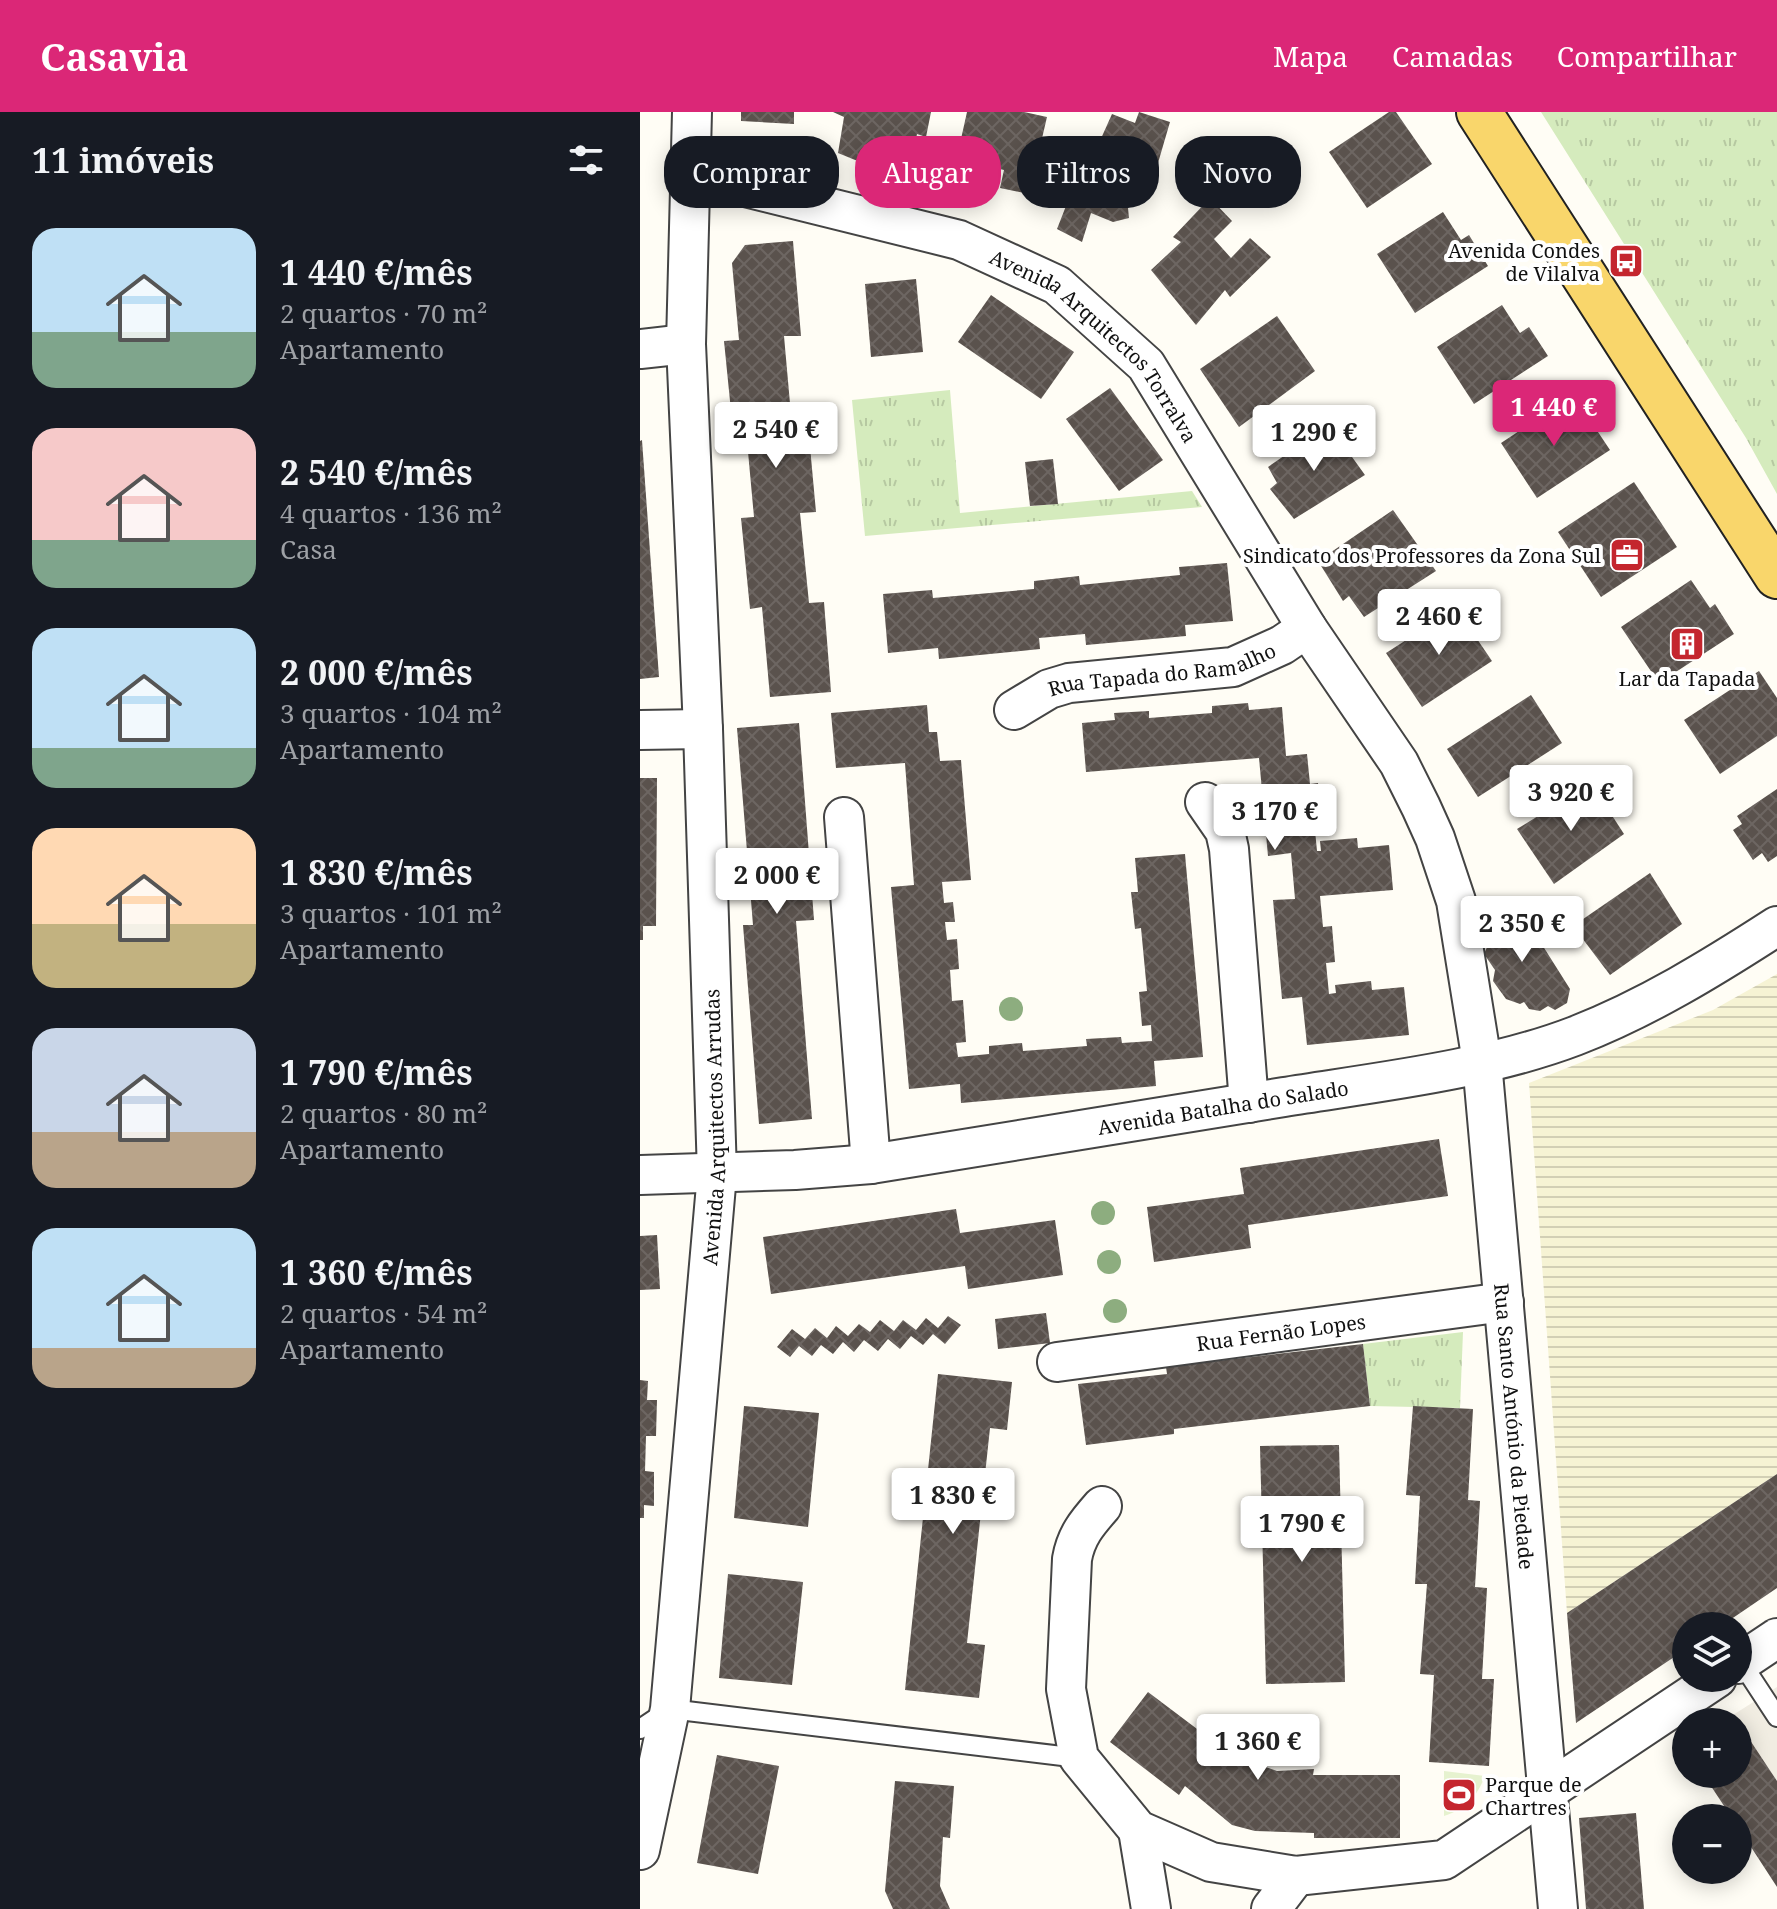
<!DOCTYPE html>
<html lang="pt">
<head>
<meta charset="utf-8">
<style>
  body { margin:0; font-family:"Noto Serif",serif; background:#20242c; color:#f1f3f6; height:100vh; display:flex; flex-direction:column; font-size:30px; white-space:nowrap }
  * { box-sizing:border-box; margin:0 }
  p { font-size:26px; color:#9ea1a6 }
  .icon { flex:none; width:44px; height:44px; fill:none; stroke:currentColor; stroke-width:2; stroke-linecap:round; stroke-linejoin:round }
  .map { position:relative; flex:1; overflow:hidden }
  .side { display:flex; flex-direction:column; background:#171b24; width:640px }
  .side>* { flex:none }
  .hud { position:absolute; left:24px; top:24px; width:760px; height:72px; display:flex; gap:16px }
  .tools { position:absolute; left:1032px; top:1500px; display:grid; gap:16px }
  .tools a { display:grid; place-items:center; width:80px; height:80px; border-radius:50%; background:#171b24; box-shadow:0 4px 20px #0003; font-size:40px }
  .price { position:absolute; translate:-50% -68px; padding:0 18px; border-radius:8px; background:#fff; color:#222; font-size:26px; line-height:52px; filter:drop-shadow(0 2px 4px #0008) }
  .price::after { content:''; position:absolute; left:50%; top:48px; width:24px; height:18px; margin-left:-12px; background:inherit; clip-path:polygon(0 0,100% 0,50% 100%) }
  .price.current { background:#db2777; color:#fff }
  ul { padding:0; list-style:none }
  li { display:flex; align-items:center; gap:24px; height:200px; padding:0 32px }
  li span { display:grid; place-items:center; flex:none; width:224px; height:160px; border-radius:24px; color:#555 }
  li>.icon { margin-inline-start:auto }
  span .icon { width:96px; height:96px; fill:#fffc; stroke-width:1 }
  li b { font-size:34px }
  h2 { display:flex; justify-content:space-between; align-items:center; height:96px; padding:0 32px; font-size:34px }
  .tag { padding:0 28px; border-radius:32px; background:#171b24; box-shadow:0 4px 20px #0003; font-size:28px; line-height:72px }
  .tag.current { background:#db2777; color:#fff }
  header { display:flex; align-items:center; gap:48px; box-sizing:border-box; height:112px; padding:0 40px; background:#db2777; color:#fff }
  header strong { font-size:38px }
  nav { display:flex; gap:44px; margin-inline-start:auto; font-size:28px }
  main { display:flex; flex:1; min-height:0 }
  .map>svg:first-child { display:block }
  .farmland { fill:url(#farmland-rules) }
  .grass { fill:url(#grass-tufts) }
  .pitch { fill:#e6f2cf }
  .plaza { fill:#f1ede2 }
  .building { fill:url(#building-cross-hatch) }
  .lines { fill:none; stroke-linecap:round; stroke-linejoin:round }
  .lane-casing { stroke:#444; stroke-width:22 }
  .street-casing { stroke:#444; stroke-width:42 }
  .primary-casing { stroke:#222; stroke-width:48 }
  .lane { stroke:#fff; stroke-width:18 }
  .street { stroke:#fff; stroke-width:38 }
  .primary { stroke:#f9d66b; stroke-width:44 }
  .tree { fill:#8dad7f }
  .labels { text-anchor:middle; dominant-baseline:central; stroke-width:8; stroke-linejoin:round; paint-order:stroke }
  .poi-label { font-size:20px; fill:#111; stroke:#fff; text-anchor:end }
  .street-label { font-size:20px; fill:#111; stroke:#fff }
</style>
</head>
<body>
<header>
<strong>Casavia</strong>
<nav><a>Mapa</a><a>Camadas</a><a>Compartilhar</a></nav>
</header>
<main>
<section class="side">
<h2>11 imóveis<svg class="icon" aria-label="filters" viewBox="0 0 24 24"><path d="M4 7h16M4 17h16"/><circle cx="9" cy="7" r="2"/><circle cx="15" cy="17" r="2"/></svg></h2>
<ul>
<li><span style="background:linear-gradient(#bfe0f5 65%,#7fa58c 0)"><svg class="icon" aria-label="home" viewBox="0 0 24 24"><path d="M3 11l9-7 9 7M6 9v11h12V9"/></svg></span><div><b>1 440 €/mês</b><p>2 quartos · 70 m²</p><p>Apartamento</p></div></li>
<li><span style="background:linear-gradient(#f6c9c9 70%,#7fa58c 0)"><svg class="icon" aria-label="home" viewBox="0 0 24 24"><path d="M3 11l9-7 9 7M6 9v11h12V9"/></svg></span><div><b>2 540 €/mês</b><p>4 quartos · 136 m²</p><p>Casa</p></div></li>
<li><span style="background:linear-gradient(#bfe0f5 75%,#7fa58c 0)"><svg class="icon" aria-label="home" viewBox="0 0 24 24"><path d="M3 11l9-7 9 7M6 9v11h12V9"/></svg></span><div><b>2 000 €/mês</b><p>3 quartos · 104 m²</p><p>Apartamento</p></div></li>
<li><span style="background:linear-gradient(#ffd9b3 60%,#c2b280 0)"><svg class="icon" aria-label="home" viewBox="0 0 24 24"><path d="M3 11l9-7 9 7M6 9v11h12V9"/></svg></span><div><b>1 830 €/mês</b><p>3 quartos · 101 m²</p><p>Apartamento</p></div></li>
<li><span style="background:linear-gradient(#c9d6e8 65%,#b9a48a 0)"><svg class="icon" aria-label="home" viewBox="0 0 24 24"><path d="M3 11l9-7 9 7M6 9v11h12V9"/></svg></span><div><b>1 790 €/mês</b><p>2 quartos · 80 m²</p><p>Apartamento</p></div></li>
<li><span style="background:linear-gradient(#bfe0f5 75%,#b9a48a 0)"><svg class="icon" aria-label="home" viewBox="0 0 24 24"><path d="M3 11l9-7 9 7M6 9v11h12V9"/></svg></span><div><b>1 360 €/mês</b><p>2 quartos · 54 m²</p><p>Apartamento</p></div></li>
</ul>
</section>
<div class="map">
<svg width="1137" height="1797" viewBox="0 0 1137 1797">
  <defs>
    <pattern id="farmland-rules" width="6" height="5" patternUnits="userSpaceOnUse" patternTransform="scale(2)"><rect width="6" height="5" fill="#f6f3d4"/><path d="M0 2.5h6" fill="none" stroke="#d2cfb5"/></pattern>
    <pattern id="grass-tufts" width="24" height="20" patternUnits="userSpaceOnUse" patternTransform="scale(2)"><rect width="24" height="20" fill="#d5ebbd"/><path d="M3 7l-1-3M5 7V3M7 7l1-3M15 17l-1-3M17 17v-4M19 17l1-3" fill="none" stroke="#b6c8a1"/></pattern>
    <pattern id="building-cross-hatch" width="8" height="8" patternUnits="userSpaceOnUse" patternTransform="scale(2)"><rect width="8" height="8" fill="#5a524d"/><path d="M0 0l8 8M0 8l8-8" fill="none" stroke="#6d6662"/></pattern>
  </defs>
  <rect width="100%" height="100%" fill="#fffdf5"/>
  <path class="farmland" d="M1137,862v500l-210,139 -38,-530 184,-73z"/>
  <g class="grass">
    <path d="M901,0h236v382l-31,-56z"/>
    <path d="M310,278l10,123 232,-22 10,16 -337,29 -13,-136z"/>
    <path d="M823,1220l-3,76 -90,-2 -7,-62z"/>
  </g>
  <path class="pitch" d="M804,1659l41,5c-8,21 -20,33 -41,40z"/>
  <path class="plaza" d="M1137,1575v94l-44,-66z"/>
  <g class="building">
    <path d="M101,0h53v12l-53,-3z"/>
    <path d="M193,0h98l-5,25 -9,-3 -8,39 -27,-5 1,-19 -15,-5 -3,20 -27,-11 6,-36z"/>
    <path d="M327,0h57l23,5 -18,77 -29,-6 4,-18 -22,-5 -6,24 -25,-5z"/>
    <path d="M499,0l31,10 -12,41 -8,-1 -8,17 8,16 -22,13 1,10 -16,4 -22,-9 -9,29 -25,-13 16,-41 -7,-4 8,-17 12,5 26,-58 23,9z"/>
    <path d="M749,0h7l36,52 -65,44 -38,-56z"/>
    <path d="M570,86l22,23 -18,18 17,19 19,-20 21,19 -41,40 -5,-7 -29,35 -45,-55 30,-28 -8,-5z"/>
    <path d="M803,100l18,28 8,-5 19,31 -73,47 -38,-59z"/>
    <path d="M153,129l8,95h-17l8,90 16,-1 8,87 -16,1 9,90 15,-1 7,90 -61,5 -8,-90 -12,2 -9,-91 13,-1 -8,-87 -13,1 -9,-90 15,-1 -7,-77 13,-18z"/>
    <path d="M276,167l7,73 -52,5 -6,-73z"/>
    <path d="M351,183l83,57 -33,47 -83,-57z"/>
    <path d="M862,193l18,28 9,-6 19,29 -74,48 -37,-57z"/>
    <path d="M637,204l38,55 -76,56 -39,-58z"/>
    <path d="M470,276l53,72 -44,31 -53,-72z"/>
    <path d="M926,288l16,25 8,-5 20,30 -73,48 -36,-55z"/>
    <path d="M689,313l36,50 -71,44 -24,-30 7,-6 -9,-16z"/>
    <path d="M2,328l17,237 -19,2v-238z"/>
    <path d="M413,347l5,45 -28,2 -5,-44z"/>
    <path d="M994,370l43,65 -76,50 -43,-65z"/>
    <path d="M753,398l43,61 -72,46 -15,-21 -6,5 -25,-40z"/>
    <path d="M587,451l6,58 -48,4 1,11 -100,9 -1,-11 -46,4 1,11 -101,10 -1,-11 -50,5 -5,-59 49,-4 1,8 101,-9v-8l45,-5 1,9 100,-10 -1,-8z"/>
    <path d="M1051,468l19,28 5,-4 19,30 -75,49 -38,-56z"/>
    <path d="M816,496l36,53 -70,46 -36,-54z"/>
    <path d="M1119,559l18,27v38l-57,38 -36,-54z"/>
    <path d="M891,583l31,48 -84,54 -31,-48z"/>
    <path d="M608,591l1,7 33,-3 4,49 21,-2 3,30 8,-1 3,37h-7l3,31h4l-1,-10 37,-3 1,10 31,-3 4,45 -73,6 3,31 9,-1 3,36 -9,1 3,31 7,-1 -1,-8 36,-4 1,9 32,-3 5,48 -102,10 -5,-48 -20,2 -9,-99 22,-1 -4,-46 -23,3 -9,-98 -173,14 -4,-49 33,-3 -1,-7 35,-2v7l63,-5v-7z"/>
    <path d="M287,593l2,27h8l3,29 21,-1 10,120 -29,2 2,21 9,-1 2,20h-10l2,18 10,-1 2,30 -9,1 2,31 11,-1 3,42 -10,1 2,14 31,-3v-8l33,-3 1,8 64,-5 -1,-7 35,-2 1,6 30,-2 -1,-16 -9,1 -3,-34 8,-1 -6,-63 -6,1 -4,-37h7l-3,-34 50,-4 18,203 -49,4 2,25 -195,17 -1,-19 -51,5 -18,-202 23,-2 -9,-122 -69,5 -5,-55z"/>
    <path d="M159,611l15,197 -18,1 16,198 -53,5 -16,-199h10l-16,-197z"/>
    <path d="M0,666h17l-1,148h-13v14h-3z"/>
    <path d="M951,671l33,51 -70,50 -37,-55z"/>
    <path d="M1137,677v67l-9,6 -6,-9 -9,7 -20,-30 9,-6 -5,-8z"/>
    <path d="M1010,761l32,51 -72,51 -37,-49z"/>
    <path d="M846,799l20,6 8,-4 15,11 41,65 -3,14 -12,7 -7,-4 -8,5 -11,-2 -5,-7 -4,2 -14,-5 -13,-18 2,-11 -11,-16 4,-9 -8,-11z"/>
    <path d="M799,1027l9,57 -200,29 3,23 -97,14 -7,-55 97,-13 -4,-26z"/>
    <path d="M316,1097l4,24 95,-13 8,55 -95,14 -3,-23 -194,28 -8,-57z"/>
    <path d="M17,1123l3,54 -20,1v-54z"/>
    <path d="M406,1201l4,30 -52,6 -3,-30z"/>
    <path d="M308,1204l13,9 -16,19 -12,-10 -10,11 -12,-9 -11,13 -12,-10 -10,12 -14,-11 -10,12 -11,-10 -10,12 -12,-9 -9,11 -13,-10 -9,11 -13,-10 15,-18 13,10 10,-11 12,10 9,-12 12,10 11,-12 11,8 10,-12 14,11 9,-11 13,10 10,-12 12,10z"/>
    <path d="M723,1232l7,62 -196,23v5l-88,11 -8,-61 89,-10 -1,-7z"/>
    <path d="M298,1262l74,8 -5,48 -17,-2 -23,215 18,2 -6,53 -74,-8z"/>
    <path d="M0,1268l8,1 -1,19h10l-1,36h-10l-1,35 9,1v34l-10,-1v13h-4z"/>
    <path d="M104,1294l75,7 -11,114 -74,-9z"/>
    <path d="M773,1294l60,3 -5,91 12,1 -5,86 12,1 -5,91h12l-5,87 -60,-4 5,-87 -14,-1 7,-90h-12l5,-88 -14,-1z"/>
    <path d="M699,1333l6,237 -79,2 -6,-238z"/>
    <path d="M1137,1362v114l-56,38h-35v23l-110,74 -9,-110z"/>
    <path d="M88,1462l75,8 -11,103 -73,-7z"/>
    <path d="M508,1580l69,52 4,-4 28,21 28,10 37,-2 -1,6h87v63h-86v-5l-59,-2 -23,-6 -47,-39 -6,9 -69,-53z"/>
    <path d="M1098,1610l39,59v106l-39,-60v-9h-6l-29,-44h35z"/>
    <path d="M77,1643l62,11 -21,108 -61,-11z"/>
    <path d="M255,1669l59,5 -4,52 -7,-1 -3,49 10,23h-57l-8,-18z"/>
    <path d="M996,1701l8,96h-58l-7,-91z"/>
  </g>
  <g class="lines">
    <g class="lane-casing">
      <g id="lane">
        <path d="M1101,1550l36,55"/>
        <path d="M0,1617l30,-20 409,49"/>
      </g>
    </g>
    <g class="street-casing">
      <g id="street">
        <path id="s1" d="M49,61l270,67 98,45 89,80 161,263 92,135 22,44 14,31 21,63 26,161 76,847"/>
        <path d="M0,237l46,-5"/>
        <path id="s2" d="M374,598l35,-21 20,-6 164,-16 49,-22 25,-17"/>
        <path d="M0,618l63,-1"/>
        <path d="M565,690l20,29 4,18 20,254"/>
        <path d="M204,705l27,347"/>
        <path id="s3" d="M0,1063l155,-5 76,-6c138,-22 275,-45 413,-67 94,-15 202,-27 291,-61 72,-28 137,-68 202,-110"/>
        <path id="s4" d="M417,1250l447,-60"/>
        <path d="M462,1394c-15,17 -26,30 -30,53l-6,130 13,69 59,72 73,32 85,14 148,-16 273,-182"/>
        <path d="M1098,1552l39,-26"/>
        <path d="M498,1718l13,79"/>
        <path id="s5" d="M0,1738l30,-141 47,-535 -14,-445 -17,-385 6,-232"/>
        <path d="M631,1797l25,-33"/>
      </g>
    </g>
    <g class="primary-casing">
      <path id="primary" d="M839,0l298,464"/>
    </g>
    <use href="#lane" class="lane"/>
    <use href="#street" class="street"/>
    <use href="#primary" class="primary"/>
  </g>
  <g class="tree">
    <circle cx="371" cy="897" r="12"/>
    <circle cx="463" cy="1101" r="12"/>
    <circle cx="469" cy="1150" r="12"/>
    <circle cx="475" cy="1199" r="12"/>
  </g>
  <defs>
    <g id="bus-square" transform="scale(1.8)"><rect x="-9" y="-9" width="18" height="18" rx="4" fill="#c4262e" stroke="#fff"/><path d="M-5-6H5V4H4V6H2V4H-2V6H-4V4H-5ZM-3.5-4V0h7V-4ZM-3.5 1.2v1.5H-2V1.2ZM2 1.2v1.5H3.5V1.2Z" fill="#fff"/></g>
    <g id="office-square" transform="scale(1.8)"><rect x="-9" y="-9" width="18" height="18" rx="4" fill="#c4262e" stroke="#fff"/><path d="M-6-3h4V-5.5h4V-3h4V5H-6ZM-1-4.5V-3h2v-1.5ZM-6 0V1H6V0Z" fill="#fff"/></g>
    <g id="building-square" transform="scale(1.8)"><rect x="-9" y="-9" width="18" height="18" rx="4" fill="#c4262e" stroke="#fff"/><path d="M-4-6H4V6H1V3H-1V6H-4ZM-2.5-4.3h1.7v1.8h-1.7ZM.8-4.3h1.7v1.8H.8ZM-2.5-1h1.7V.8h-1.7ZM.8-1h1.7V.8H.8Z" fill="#fff"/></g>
    <g id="stadium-square" transform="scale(1.8)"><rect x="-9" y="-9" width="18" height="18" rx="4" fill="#c4262e" stroke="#fff"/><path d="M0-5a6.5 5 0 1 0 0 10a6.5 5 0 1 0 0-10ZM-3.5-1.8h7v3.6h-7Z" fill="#fff"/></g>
  </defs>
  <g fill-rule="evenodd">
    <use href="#bus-square" x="986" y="149"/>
    <use href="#office-square" x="987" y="443"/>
    <use href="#building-square" x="1047" y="532"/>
    <use href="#stadium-square" x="819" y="1683"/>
  </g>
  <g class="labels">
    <g class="poi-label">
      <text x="960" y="138">Avenida Condes<tspan x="960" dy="23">de Vilalva</tspan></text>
      <text x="961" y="443">Sindicato dos Professores da Zona Sul</text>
      <text x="1047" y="566" text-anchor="middle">Lar da Tapada</text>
      <text x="845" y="1672" text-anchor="start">Parque de<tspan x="845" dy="23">Chartres</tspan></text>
    </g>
    <g class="street-label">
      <text stroke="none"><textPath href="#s1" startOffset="454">Avenida Arquitectos Torralva</textPath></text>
      <text stroke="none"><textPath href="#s2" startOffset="156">Rua Tapada do Ramalho</textPath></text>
      <text stroke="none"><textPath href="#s3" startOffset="588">Avenida Batalha do Salado</textPath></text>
      <text stroke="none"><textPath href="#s5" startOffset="728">Avenida Arquitectos Arrudas</textPath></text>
      <text stroke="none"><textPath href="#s4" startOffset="226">Rua Fernão Lopes</textPath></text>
      <text stroke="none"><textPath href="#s1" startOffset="1656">Rua Santo António da Piedade</textPath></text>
    </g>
  </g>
</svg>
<div class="tools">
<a><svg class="icon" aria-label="layers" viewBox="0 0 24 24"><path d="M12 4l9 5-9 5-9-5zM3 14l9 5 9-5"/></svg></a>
<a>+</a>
<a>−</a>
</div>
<b class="price current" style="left:914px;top:336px">1 440 €</b>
<b class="price" style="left:136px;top:358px">2 540 €</b>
<b class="price" style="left:674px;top:361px">1 290 €</b>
<b class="price" style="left:799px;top:545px">2 460 €</b>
<b class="price" style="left:931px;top:721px">3 920 €</b>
<b class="price" style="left:635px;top:740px">3 170 €</b>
<b class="price" style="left:137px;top:804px">2 000 €</b>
<b class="price" style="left:882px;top:852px">2 350 €</b>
<b class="price" style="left:313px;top:1424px">1 830 €</b>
<b class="price" style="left:662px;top:1452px">1 790 €</b>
<b class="price" style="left:618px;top:1670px">1 360 €</b>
<div class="hud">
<a class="tag">Comprar</a>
<a class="tag current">Alugar</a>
<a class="tag">Filtros</a>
<a class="tag">Novo</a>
</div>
</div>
</main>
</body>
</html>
